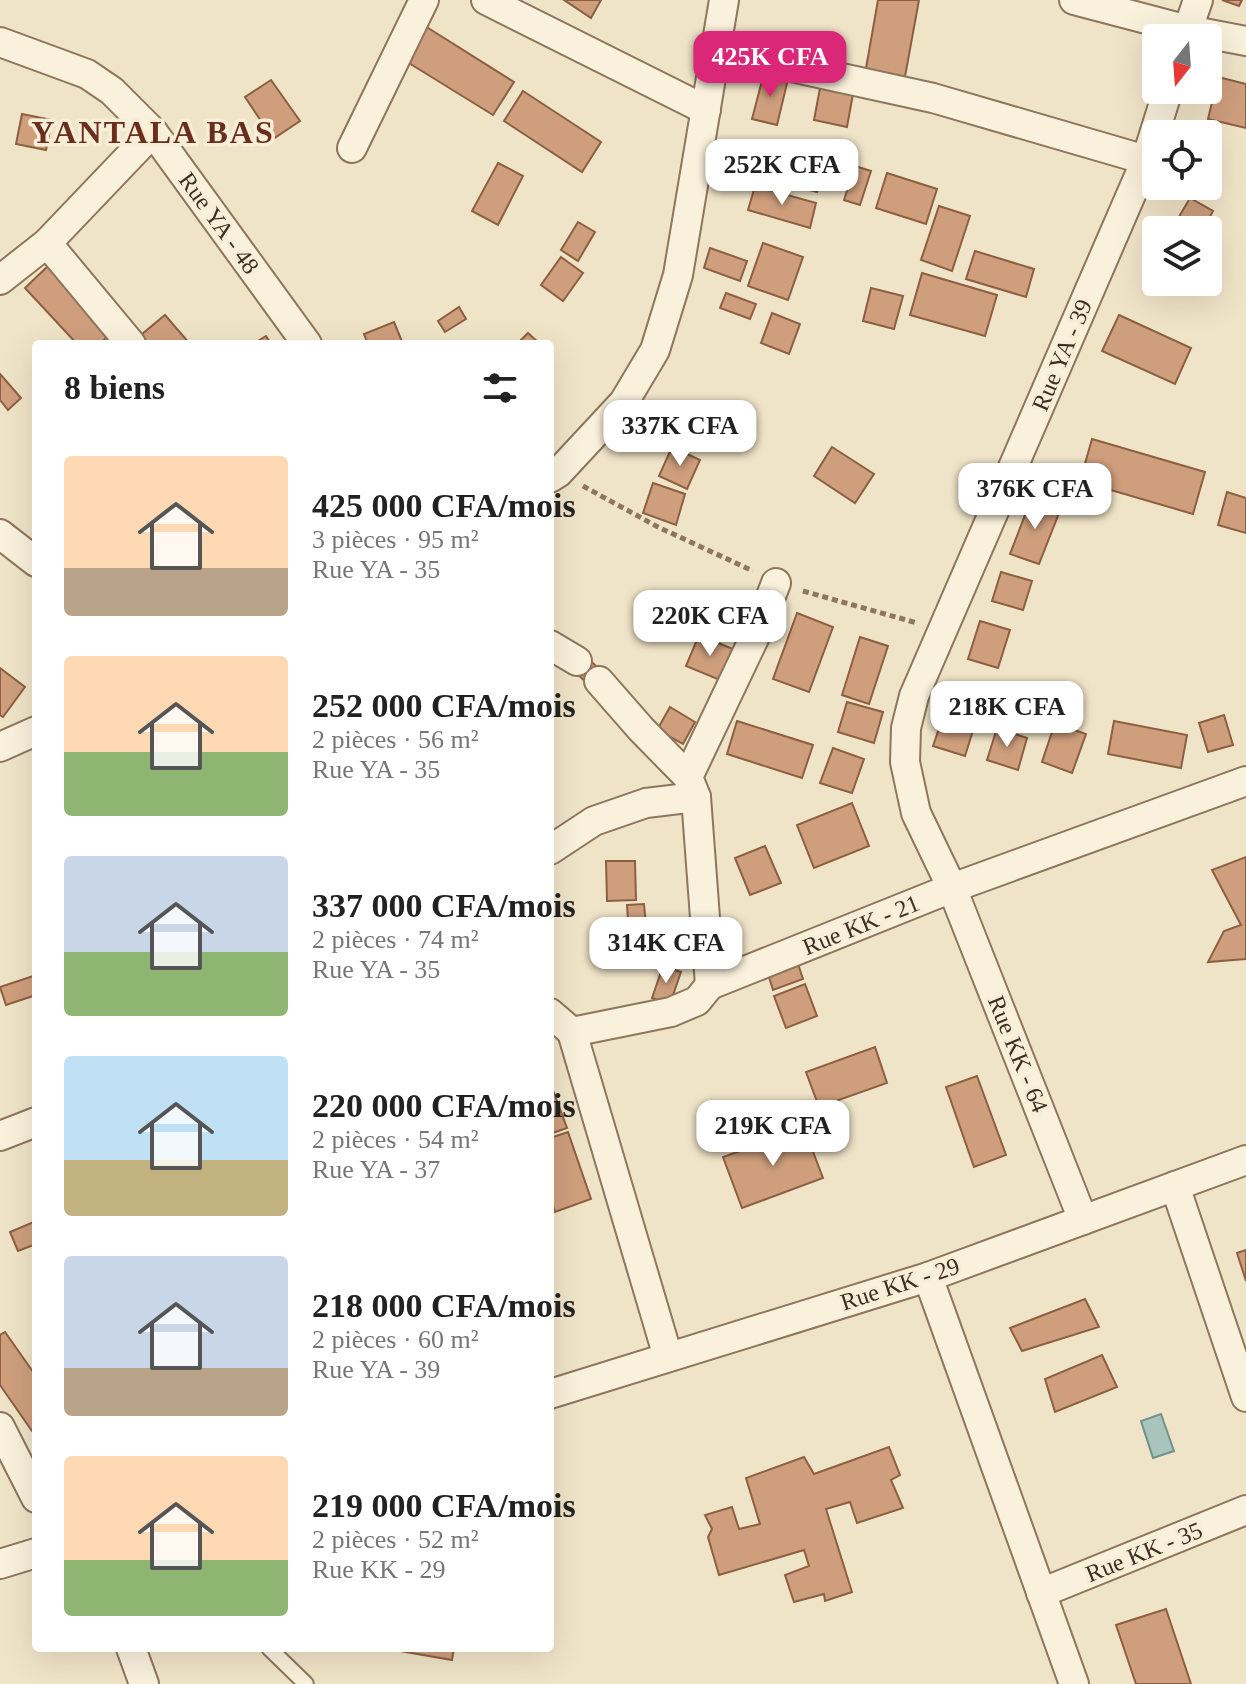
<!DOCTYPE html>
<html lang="fr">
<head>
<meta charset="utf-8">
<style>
  body { margin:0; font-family:"Times New Roman",serif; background:#f2f2f2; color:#222; height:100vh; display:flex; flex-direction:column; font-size:30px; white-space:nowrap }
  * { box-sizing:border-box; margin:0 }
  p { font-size:26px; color:#767676 }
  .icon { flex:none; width:44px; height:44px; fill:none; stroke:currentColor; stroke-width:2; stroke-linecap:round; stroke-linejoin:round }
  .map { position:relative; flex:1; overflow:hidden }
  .panel { position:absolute; left:32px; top:340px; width:522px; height:1312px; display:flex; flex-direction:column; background:#fff; border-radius:8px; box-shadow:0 8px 32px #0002 }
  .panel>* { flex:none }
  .needle { width:52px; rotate:197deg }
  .fabs { position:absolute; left:1142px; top:24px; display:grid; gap:16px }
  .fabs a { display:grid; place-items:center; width:80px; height:80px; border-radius:8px; background:#fff; box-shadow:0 8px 32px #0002; font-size:40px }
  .price { position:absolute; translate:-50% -68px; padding:0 18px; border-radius:16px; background:#fff; color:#222; font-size:26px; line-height:52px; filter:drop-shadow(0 2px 4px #0008) }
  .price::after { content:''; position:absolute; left:50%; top:48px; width:24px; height:18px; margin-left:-12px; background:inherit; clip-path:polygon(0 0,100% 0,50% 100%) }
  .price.current { background:#db2777; color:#fff }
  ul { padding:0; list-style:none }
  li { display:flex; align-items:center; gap:24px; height:200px; padding:0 32px }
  li span { display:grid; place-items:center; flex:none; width:224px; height:160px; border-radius:8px; color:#555 }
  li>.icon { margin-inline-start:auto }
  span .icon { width:96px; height:96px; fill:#fffc; stroke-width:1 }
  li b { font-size:34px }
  h2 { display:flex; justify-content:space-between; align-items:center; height:96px; padding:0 32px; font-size:34px }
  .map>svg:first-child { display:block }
  .water { fill:#a9c4bc; stroke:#6f938a; stroke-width:2 }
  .building { fill:#cf9f7d; stroke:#8d5f41; stroke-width:2 }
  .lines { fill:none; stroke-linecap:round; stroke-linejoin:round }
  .lane-casing { stroke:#8d765c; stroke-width:18 }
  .street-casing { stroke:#8d765c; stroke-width:32 }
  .path { stroke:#8d765c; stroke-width:5; stroke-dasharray:6 4; stroke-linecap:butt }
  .lane { stroke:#faf1dc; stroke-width:14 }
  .street { stroke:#faf1dc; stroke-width:28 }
  .labels { text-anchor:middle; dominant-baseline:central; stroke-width:7; stroke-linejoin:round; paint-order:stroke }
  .street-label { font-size:24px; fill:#3d2e20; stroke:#f7eed8 }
  .district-label { font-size:32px; font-weight:bold; letter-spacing:2px; fill:#6b2e1e; stroke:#f7eed8 }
</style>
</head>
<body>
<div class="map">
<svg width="1246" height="1684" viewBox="0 0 1246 1684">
  <rect width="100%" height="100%" fill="#f0e4c8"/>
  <path class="water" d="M1161,1414l13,37 -21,7 -12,-37z"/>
  <g class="building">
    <path d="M564,0h37l-10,18z"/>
    <path d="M878,0h41l-15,82 -39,-8z"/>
    <path d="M1222,0h20l-3,6z"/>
    <path d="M425,26l89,56 -21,33 -89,-55z"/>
    <path d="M764,73l24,6 -11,46 -25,-6z"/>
    <path d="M1218,77l28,7v44l-38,-9z"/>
    <path d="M271,80l29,41 -27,18 -28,-42z"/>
    <path d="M820,88l33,6 -6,33 -33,-7z"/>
    <path d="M523,91l78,51 -19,30 -78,-51z"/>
    <path d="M22,114l30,6 -6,30 -30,-6z"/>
    <path d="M795,148l31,9 -9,35 -32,-9z"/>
    <path d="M498,163l25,13 -25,49 -26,-14z"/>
    <path d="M855,166l16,5 -11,34 -16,-5z"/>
    <path d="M887,173l50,16 -11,35 -50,-16z"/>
    <path d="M755,186l61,17 -6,25 -62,-18z"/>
    <path d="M1190,198l23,13 -10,19h-25l-5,-3z"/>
    <path d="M939,206l31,10 -18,55 -31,-11z"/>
    <path d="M578,222l17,10 -17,29 -17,-11z"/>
    <path d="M763,243l40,14 -15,43 -40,-14z"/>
    <path d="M710,248l37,13 -7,20 -36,-13z"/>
    <path d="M975,251l59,18 -8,28 -60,-18z"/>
    <path d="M561,257l22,16 -20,28 -22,-16z"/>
    <path d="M48,266l63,67 -11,11h-23l-52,-56z"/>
    <path d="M922,273l75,22 -12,41 -75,-21z"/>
    <path d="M871,288l32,8 -9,33 -31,-8z"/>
    <path d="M726,293l30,11 -6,15 -30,-11z"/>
    <path d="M459,307l7,12 -21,13 -7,-11z"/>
    <path d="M772,313l28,11 -11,30 -28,-11z"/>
    <path d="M165,315l25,29h-42l-7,-9z"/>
    <path d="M1119,315l72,33 -16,36 -73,-33z"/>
    <path d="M394,322l9,22h-35l-4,-10z"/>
    <path d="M528,333l12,11h-23z"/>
    <path d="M266,336l5,8h-18z"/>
    <path d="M0,374l21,24 -13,12 -8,-10z"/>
    <path d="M1092,439l113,33 -12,42 -113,-33z"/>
    <path d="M672,447l28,13 -13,29 -28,-13z"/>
    <path d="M832,447l42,27 -19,29 -41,-27z"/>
    <path d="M653,483l32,11 -9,31 -33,-12z"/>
    <path d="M1227,492l19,6v35l-28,-8z"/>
    <path d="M1032,497l29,11 -22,56 -29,-10z"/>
    <path d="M1001,572l31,9 -9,29 -31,-9z"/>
    <path d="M797,613l36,14 -24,65 -36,-13z"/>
    <path d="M980,621l30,9 -12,38 -30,-9z"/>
    <path d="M699,635l34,14 -13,31 -34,-14z"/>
    <path d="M860,637l28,9 -19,58 -27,-9z"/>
    <path d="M584,655l21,19 -13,14 -21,-20z"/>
    <path d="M0,668l25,19 -22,30 -3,-2z"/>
    <path d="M847,702l36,10 -9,31 -36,-11z"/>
    <path d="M670,707l25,15 -12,22 -26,-14z"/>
    <path d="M945,711l31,10 -11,35 -32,-10z"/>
    <path d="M1224,715l9,30 -25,7 -9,-29z"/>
    <path d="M737,721l76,24 -11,33 -75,-24z"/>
    <path d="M1114,721l73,14 -6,33 -73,-14z"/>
    <path d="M1055,723l31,11 -14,39 -30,-11z"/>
    <path d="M997,728l30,10 -9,32 -31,-10z"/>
    <path d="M833,748l31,11 -12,34 -32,-10z"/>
    <path d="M852,803l17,43 -55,22 -17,-43z"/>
    <path d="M765,846l16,37 -31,12 -15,-37z"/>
    <path d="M1246,857v102l-38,3 16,-31 17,-6 -29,-55z"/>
    <path d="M606,861h29l1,39 -29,1z"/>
    <path d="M644,904l3,32 -18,2 -2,-33z"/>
    <path d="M797,961l6,18 -30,11 -6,-19z"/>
    <path d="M663,966l18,6 -11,32 -18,-6z"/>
    <path d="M33,976l3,19 -30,10 -6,-18z"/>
    <path d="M805,984l12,32 -31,12 -12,-32z"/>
    <path d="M875,1047l12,36 -68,24 -13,-35z"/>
    <path d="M977,1076l29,79 -32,12 -28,-80z"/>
    <path d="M550,1082l17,46 -17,6z"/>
    <path d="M804,1128l19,50 -81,30 -19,-51z"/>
    <path d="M568,1132l23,67 -36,13 -5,-16v-58z"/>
    <path d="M36,1221v23l-18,7 -8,-19z"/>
    <path d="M1246,1250v31l-9,-28z"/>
    <path d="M1085,1299l14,28 -77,24 -12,-23z"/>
    <path d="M5,1332l31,44v53l-4,2 -32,-46v-50z"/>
    <path d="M1102,1355l15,32 -62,25 -10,-33z"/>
    <path d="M889,1447l11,28 -9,5 12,28 -46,15 -7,-21 -24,7 26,83 -27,9 -1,-7 -30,8 -9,-27 24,-9 -5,-16 -85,25 -11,-38 4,-8 -7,-14 27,-8 7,22 21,-5 -14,-46 58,-21 10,17z"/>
    <path d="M1166,1609l25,75h-55l-20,-59z"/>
    <path d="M383,1648h71l-2,12z"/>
  </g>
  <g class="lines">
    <g class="lane-casing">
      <path id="lane" d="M269,1648l37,36"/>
    </g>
    <g class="street-casing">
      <g id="street">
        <path d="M486,0l220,110"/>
        <path d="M1074,0l114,30 58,11"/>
        <path d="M1185,38l13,-38"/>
        <path d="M0,42l87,32 25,17 41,41 154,212"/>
        <path d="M718,51l215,47 213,62"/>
        <path d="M352,148l72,-148"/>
        <path d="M47,243l84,101"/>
        <path d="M0,280l47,-37 106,-111"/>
        <path d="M550,478l8,-5 66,-71 31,-52 23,-75 46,-275"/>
        <path d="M0,534l36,28"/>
        <path d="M550,645l27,16"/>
        <path d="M599,681l42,48 47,48"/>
        <path d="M0,747l36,-16"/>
        <path d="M550,850l44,-29 52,-18 50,-6"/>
        <path d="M710,985l-14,-188 -8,-20 70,-147 18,-47"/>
        <path d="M550,1013l22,19"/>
        <path d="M0,1136l36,-14"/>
        <path d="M1175,1186l71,211"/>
        <path d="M1083,1220l-131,-332 -36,-75 -11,-51 1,-34 8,-32 232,-536 22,-70"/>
        <path d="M928,1277l146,407"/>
        <path d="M668,1357l-96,-325 99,-20 26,-11 13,-16 242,-97 294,-107"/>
        <path d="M550,1394l378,-117 318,-117"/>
        <path d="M0,1427l36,71"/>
        <path d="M0,1564l36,-11"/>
        <path d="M1041,1593l205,-83"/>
        <path d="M131,1648l13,36"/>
      </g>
    </g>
    <g class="path">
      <path d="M583,486l75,41 95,44"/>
      <path d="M803,591l114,32"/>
    </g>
    <use href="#lane" class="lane"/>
    <use href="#street" class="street"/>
  </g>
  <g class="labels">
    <g class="street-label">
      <text transform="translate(219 223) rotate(54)">Rue YA - 48</text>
      <text transform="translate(1062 355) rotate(-67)">Rue YA - 39</text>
      <text transform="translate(861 925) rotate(-22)">Rue KK - 21</text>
      <text transform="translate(1018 1054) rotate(68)">Rue KK - 64</text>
      <text transform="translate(900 1284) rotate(-18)">Rue KK - 29</text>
      <text transform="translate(1144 1552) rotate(-22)">Rue KK - 35</text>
    </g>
    <g class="district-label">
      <text x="153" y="132">YANTALA BAS</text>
    </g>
  </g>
</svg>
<div class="fabs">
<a><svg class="needle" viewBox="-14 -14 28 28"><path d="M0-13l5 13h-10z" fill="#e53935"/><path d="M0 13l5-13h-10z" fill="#767676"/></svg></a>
<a><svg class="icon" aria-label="locate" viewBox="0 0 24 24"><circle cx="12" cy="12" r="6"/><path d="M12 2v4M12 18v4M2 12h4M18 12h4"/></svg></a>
<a><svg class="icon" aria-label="layers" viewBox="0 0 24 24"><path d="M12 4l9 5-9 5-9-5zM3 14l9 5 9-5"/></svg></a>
</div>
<b class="price current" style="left:770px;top:99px">425K CFA</b>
<b class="price" style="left:782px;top:207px">252K CFA</b>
<b class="price" style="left:680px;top:468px">337K CFA</b>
<b class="price" style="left:1035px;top:531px">376K CFA</b>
<b class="price" style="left:710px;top:658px">220K CFA</b>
<b class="price" style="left:1007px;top:749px">218K CFA</b>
<b class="price" style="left:666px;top:985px">314K CFA</b>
<b class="price" style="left:773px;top:1168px">219K CFA</b>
<section class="panel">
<h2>8 biens<svg class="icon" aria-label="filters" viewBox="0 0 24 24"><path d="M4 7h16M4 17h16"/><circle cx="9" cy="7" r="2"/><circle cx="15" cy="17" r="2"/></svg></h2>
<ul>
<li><span style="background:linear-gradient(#ffd9b3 70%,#b9a48a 0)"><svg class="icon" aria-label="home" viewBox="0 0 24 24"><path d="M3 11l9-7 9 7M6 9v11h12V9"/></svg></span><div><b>425 000 CFA/mois</b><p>3 pièces · 95 m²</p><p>Rue YA - 35</p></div></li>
<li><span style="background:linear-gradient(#ffd9b3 60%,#8fb573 0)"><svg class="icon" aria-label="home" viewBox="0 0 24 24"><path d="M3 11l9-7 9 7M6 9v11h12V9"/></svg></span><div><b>252 000 CFA/mois</b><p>2 pièces · 56 m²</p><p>Rue YA - 35</p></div></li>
<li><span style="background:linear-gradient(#c9d6e8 60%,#8fb573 0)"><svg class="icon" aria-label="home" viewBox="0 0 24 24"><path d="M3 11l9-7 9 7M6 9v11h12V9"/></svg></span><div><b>337 000 CFA/mois</b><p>2 pièces · 74 m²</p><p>Rue YA - 35</p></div></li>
<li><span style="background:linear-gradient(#bfe0f5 65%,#c2b280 0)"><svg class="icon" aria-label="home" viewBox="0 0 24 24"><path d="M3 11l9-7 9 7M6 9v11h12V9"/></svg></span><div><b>220 000 CFA/mois</b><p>2 pièces · 54 m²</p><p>Rue YA - 37</p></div></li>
<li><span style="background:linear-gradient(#c9d6e8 70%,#b9a48a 0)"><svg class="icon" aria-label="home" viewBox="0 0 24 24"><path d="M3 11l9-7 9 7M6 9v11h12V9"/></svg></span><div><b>218 000 CFA/mois</b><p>2 pièces · 60 m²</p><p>Rue YA - 39</p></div></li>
<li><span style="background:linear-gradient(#ffd9b3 65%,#8fb573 0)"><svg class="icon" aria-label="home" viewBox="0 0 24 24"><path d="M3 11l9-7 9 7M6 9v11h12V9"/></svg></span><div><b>219 000 CFA/mois</b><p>2 pièces · 52 m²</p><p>Rue KK - 29</p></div></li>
</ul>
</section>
</div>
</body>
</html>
